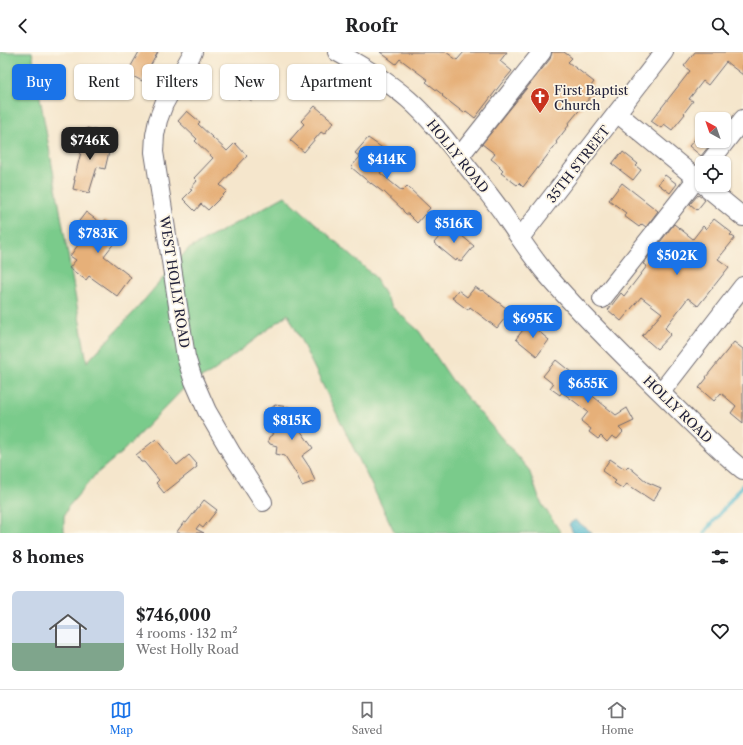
<!DOCTYPE html>
<html lang="en">
<head>
<meta charset="utf-8">
<style>
  body { margin:0; font-family:"Libre Caslon Text",serif; background:#f6f6f6; color:#202124; height:100vh; display:flex; flex-direction:column; font-size:15px; white-space:nowrap }
  * { box-sizing:border-box; margin:0 }
  p { font-size:13px; color:#757577 }
  .icon { flex:none; width:22px; height:22px; fill:none; stroke:currentColor; stroke-width:2; stroke-linecap:round; stroke-linejoin:round }
  .map { position:relative; height:481px; overflow:hidden }
  .sheet { display:flex; flex-direction:column; background:#fff; flex:1 }
  .sheet>* { flex:none }
  .hud { position:absolute; left:12px; top:12px; width:400px; height:36px; display:flex; gap:8px }
  .needle { width:26px; rotate:320deg }
  .controls { position:absolute; left:695px; top:60px; display:grid; gap:8px }
  .controls a { display:grid; place-items:center; width:36px; height:36px; border-radius:6px; background:#fff; box-shadow:0 1px 3px #0004; font-size:20px }
  .price { position:absolute; translate:-50% -34px; padding:0 9px; border-radius:8px; background:#1a73e8; color:#fff; font-size:13px; line-height:26px; filter:drop-shadow(0 1px 2px #0008) }
  .price::after { content:''; position:absolute; left:50%; top:24px; width:12px; height:9px; margin-left:-6px; background:inherit; clip-path:polygon(0 0,100% 0,50% 100%) }
  .price.selected { background:#222; color:#fff }
  ul { padding:0; list-style:none }
  li { display:flex; align-items:center; gap:12px; height:100px; padding:0 12px }
  li+li { border-top:1px solid #e0e0e0 }
  li span { display:grid; place-items:center; flex:none; width:112px; height:80px; border-radius:6px; color:#555 }
  li>.icon { margin-inline-start:auto }
  span .icon { width:48px; height:48px; fill:#fffc; stroke-width:1 }
  li b { font-size:17px }
  h2 { display:flex; justify-content:space-between; align-items:center; height:48px; padding:0 12px; font-size:17px }
  .chip { padding:0 14px; border-radius:6px; background:#fff; box-shadow:0 1px 3px #0004; font-size:14px; line-height:36px }
  .chip.selected { background:#1a73e8; color:#fff }
  header { display:flex; justify-content:space-between; align-items:center; height:52px; padding:0 12px; background:#fff; font-size:18px; font-weight:800 }
  .tabs { display:flex; justify-content:space-around; align-items:center; height:56px; border-top:1px solid #e0e0e0; background:#fff; font-size:11px; color:#757577 }
  .tabs a { display:grid; justify-items:center; gap:2px }
  .tabs .selected { color:#1a73e8 }
  .map>svg:first-child { display:block }
  .green { fill:#7acb8b; stroke:#4e7663 }
  .water { fill:#51b9cf; stroke:#3a6e85 }
  .lines { fill:none; stroke-linecap:round; stroke-linejoin:round }
  .stream { stroke:#51b9cf; stroke-width:4 }
  .building { fill:#e6b079 }
  .minor-casing { stroke:#6c676e; stroke-width:20 }
  .minor { stroke:#fff; stroke-width:18 }
  .labels { text-anchor:middle; dominant-baseline:central; stroke-width:3.5; stroke-linejoin:round; paint-order:stroke }
  .poi-label { font-size:13px; fill:#22223b; stroke:#fcf5e5; text-anchor:start }
  .street-label { font-size:13px; fill:#22223b; stroke:#fcf5e5 }
</style>
</head>
<body>
<header><svg class="icon" aria-label="back" viewBox="0 0 24 24"><path d="M15 5l-7 7 7 7"/></svg>Roofr<svg class="icon" aria-label="search" viewBox="0 0 24 24"><circle cx="10" cy="10" r="6"/><path d="M15 15l6 6"/></svg></header>
<div class="map">
<svg width="743" height="481" viewBox="0 0 743 481">
  <rect width="100%" height="100%" fill="#fcf5e5"/>
  <filter id="ink" filterUnits="userSpaceOnUse"><feTurbulence type="fractalNoise" baseFrequency=".025" numOctaves="2"/><feDisplacementMap in="SourceGraphic" scale="8" xChannelSelector="R" yChannelSelector="G"/><feConvolveMatrix kernelMatrix="1 2 1 2 8 2 1 2 1" color-interpolation-filters="sRGB"/></filter>
  <filter id="wash" filterUnits="userSpaceOnUse"><feTurbulence type="fractalNoise" baseFrequency=".012" numOctaves="4" result="noise"/><feDisplacementMap in="SourceGraphic" scale="16" xChannelSelector="R" yChannelSelector="G"/><feGaussianBlur stdDeviation="0.9" result="paint"/><feColorMatrix in="noise" values="0 0 0 0 0 0 0 0 0 0 0 0 0 0 0 0 0 1.4 0 .05"/><feComposite in="paint" operator="in"/></filter>
  <g filter="url(#wash)">
    <rect width="100%" height="100%" fill="#f5e6cc"/>
    <path class="green" d="M0,0h32l55,310 47,-50 53,-62 98,-54 89,80 18,31 27,24 33,49 77,90 11,31 21,32h-166l-107,-219 -77,59 -23,11 -66,68 -27,23 -27,32 -4,9v14l1,3h-65z"/>
    <path class="water" d="M575,468l18,13h-20l-4,-9z"/>
    <g class="lines">
      <path class="stream" d="M704,481l39,-48"/>
    </g>
    <g id="blocks">
      <g class="building">
        <path d="M139,0h19l-16,29 -15,-8z"/>
        <path d="M380,0h66l11,8 7,-8h43l-7,9 12,10 -11,13 -26,34 -9,-7 -2,2 -22,-17 1,-1 -17,-13 2,-2 -28,-21 -4,5z"/>
        <path d="M552,0h12l8,6 -4,4 26,20 -3,4 5,4 -28,34 1,1 -13,17 1,1 -34,44 -4,-4 -2,2 -16,-12 2,-2 -4,-4 1,-1 -9,-7 4,-5 -13,-10 68,-85z"/>
        <path d="M695,0h48v23l-17,-13 -18,23 -5,-4 -14,18 4,2 -9,12 1,1 -13,16 -8,-6 -3,4 -10,-7 39,-50 -6,-5z"/>
        <path d="M232,20l23,14 -1,1 5,3 -7,11 -10,-7 -3,5 -10,-6 3,-5 -7,-5z"/>
        <path d="M315,54l19,16 -10,12 -3,-2 -17,20 -14,-12 14,-16 -3,-3z"/>
        <path d="M187,59l13,11 -2,2 29,27 8,-8 12,13 -27,29 7,6 -19,19 -7,-6 -6,7 -12,-12 9,-9 -2,-1 7,-8 -3,-3 19,-20 -18,-17 2,-2 -19,-18z"/>
        <path d="M87,76l16,4 -3,15h2l-1,3 8,2 -4,17 -8,-2 -8,26 -16,-4 2,-9h-1z"/>
        <path d="M702,79v10h11l-12,15 -12,-10z"/>
        <path d="M368,86l16,11 -1,1 6,5 -3,3 4,3 -10,12 22,18 5,-5 23,22 -13,15 -9,-9h-2l-3,-3v-1l-20,-19v1l-12,-9v1l-20,-17 9,-10 -5,-4z"/>
        <path d="M623,100l15,12 -2,2 5,4 -8,10 -21,-16 8,-10 1,1z"/>
        <path d="M665,123l12,9 -7,9 -12,-9z"/>
        <path d="M622,131l36,28 -12,16 -4,-3 -3,3 -15,-11 2,-3 -17,-13z"/>
        <path d="M698,143l7,5 -8,10 -7,-6z"/>
        <path d="M86,160l16,12 3,-4 17,13 -18,23 27,21 -14,19 -28,-20 -3,4 -17,-12 7,-8 -6,-4 14,-19 -11,-8z"/>
        <path d="M714,167l18,14 -2,2 5,3 -17,21 11,8 -31,39 -10,-8 -23,30 6,6 -14,15 -15,-13 20,-23 -21,-16 -20,24 -13,-11 13,-17 3,3 23,-30 -4,-2 31,-40 19,15 10,-13 3,3z"/>
        <path d="M449,173l25,21 -13,16 -4,-3 -1,2 -22,-18z"/>
        <path d="M475,235l6,4 1,-1 24,18 -2,2 5,3 -12,15 -27,-21 -2,3 -16,-12 6,-8 9,7z"/>
        <path d="M529,270l7,6v1l13,11 -12,16 -21,-17z"/>
        <path d="M734,290l9,7v74l-12,-10 5,-7 -15,-13 -7,8 -15,-13 8,-10 -1,-1z"/>
        <path d="M556,308l31,25 -3,4 32,26 11,-7 7,13 -15,7 4,4 -6,7 -5,-3 -5,6 -6,-6 -3,3 -9,-7 2,-3 -10,-8 7,-9 -26,-20 -2,3 -10,-7 3,-4 -10,-8z"/>
        <path d="M275,353l26,4 4,5 -1,5 -2,1 -2,10 13,18 -11,8 8,12 5,13 -13,5 -5,-11 -12,-19 -9,-2 1,-8 -7,-2 -2,-3 1,-4 3,-2 3,-19 -5,-7z"/>
        <path d="M156,387l21,26 12,-10 8,9 -1,1 1,2 -33,26 -8,-10 3,-3 -15,-18h-3l-5,-7z"/>
        <path d="M610,407l15,10 3,-3 19,16 14,6 -8,13 -26,-17 -5,4 -8,-5 2,-2 -14,-10z"/>
        <path d="M204,448l13,10 -14,18 -4,-3 -3,4 8,4h-28l8,-11 2,1z"/>
      </g>
    </g>
  </g>
  <g filter="url(#ink)">
    <use href="#blocks" fill-opacity="0" stroke="#6c676e" stroke-width="1"/>
    <g class="lines">
      <g class="minor-casing">
        <g id="minor">
          <path d="M193,0l-29,52 -6,16 -3,15 -1,17 32,205 7,22 14,32 25,43 31,48"/>
          <path d="M337,0c25,14 49,28 71,47 23,20 42,46 61,70 11,14 23,29 33,43 15,22 29,44 46,64 34,40 72,76 109,113 28,27 56,57 86,81"/>
          <path d="M617,61l85,70"/>
          <path d="M459,105l83,-105"/>
          <path d="M709,111l34,-44"/>
          <path d="M704,133l39,32"/>
          <path d="M520,186l144,-186"/>
          <path d="M602,247l100,-127"/>
          <path d="M661,340l82,-106"/>
        </g>
      </g>
      <use href="#minor" class="minor"/>
    </g>
  </g>
  <defs>
    <g id="church-pin" transform="scale(1)"><path d="M0 17L-7.5 6A9.5 9.5 0 1 1 7.5 6Z" fill="#c8321e" stroke="#fcf5e5"/><path d="M-1.2-6h2.4v3.5h3.3v2.4h-3.3V6h-2.4V-.1h-3.3v-2.4h3.3Z" fill="#fff"/></g>
  </defs>
  <g fill-rule="evenodd">
    <use href="#church-pin" x="540" y="45"/>
  </g>
  <g class="labels">
    <g class="poi-label">
      <text x="554" y="38">First Baptist<tspan x="554" dy="15">Church</tspan></text>
    </g>
    <g class="street-label">
      <text transform="translate(458 104) rotate(51)">HOLLY ROAD</text>
      <text transform="translate(578 112) rotate(-52)">35TH STREET</text>
      <text transform="translate(175 230) rotate(81)">WEST HOLLY ROAD</text>
      <text transform="translate(678 357) rotate(44)">HOLLY ROAD</text>
    </g>
  </g>
</svg>
<div class="controls">
<a><svg class="needle" viewBox="-14 -14 28 28"><path d="M0-13l5 13h-10z" fill="#e53935"/><path d="M0 13l5-13h-10z" fill="#757577"/></svg></a>
<a><svg class="icon" aria-label="locate" viewBox="0 0 24 24"><circle cx="12" cy="12" r="6"/><path d="M12 2v4M12 18v4M2 12h4M18 12h4"/></svg></a>
</div>
<b class="price selected" style="left:90px;top:109px">$746K</b>
<b class="price" style="left:387px;top:128px">$414K</b>
<b class="price" style="left:454px;top:192px">$516K</b>
<b class="price" style="left:98px;top:202px">$783K</b>
<b class="price" style="left:677px;top:224px">$502K</b>
<b class="price" style="left:533px;top:287px">$695K</b>
<b class="price" style="left:588px;top:352px">$655K</b>
<b class="price" style="left:292px;top:389px">$815K</b>
<div class="hud">
<a class="chip selected">Buy</a>
<a class="chip">Rent</a>
<a class="chip">Filters</a>
<a class="chip">New</a>
<a class="chip">Apartment</a>
</div>
</div>
<section class="sheet">
<h2>8 homes<svg class="icon" aria-label="filters" viewBox="0 0 24 24"><path d="M4 7h16M4 17h16"/><circle cx="9" cy="7" r="2"/><circle cx="15" cy="17" r="2"/></svg></h2>
<ul>
<li><span style="background:linear-gradient(#c9d6e8 65%,#7fa58c 0)"><svg class="icon" aria-label="home" viewBox="0 0 24 24"><path d="M3 11l9-7 9 7M6 9v11h12V9"/></svg></span><div><b>$746,000</b><p>4 rooms · 132 m²</p><p>West Holly Road</p></div><svg class="icon" aria-label="heart" viewBox="0 0 24 24"><path d="M12 20l-8-8c-3-5 5-10 8-4 3-6 11-1 8 4z"/></svg></li>
</ul>
</section>
<nav class="tabs">
<a class="selected"><svg class="icon" aria-label="map" viewBox="0 0 24 24"><path d="M3 6l6-2 6 2 6-2v14l-6 2-6-2-6 2zM9 4v14M15 6v14"/></svg>Map</a>
<a><svg class="icon" aria-label="saved" viewBox="0 0 24 24"><path d="M7 4h10v16l-5-4-5 4z"/></svg>Saved</a>
<a><svg class="icon" aria-label="home" viewBox="0 0 24 24"><path d="M3 11l9-7 9 7M6 9v11h12V9"/></svg>Home</a>
</nav>
</body>
</html>
